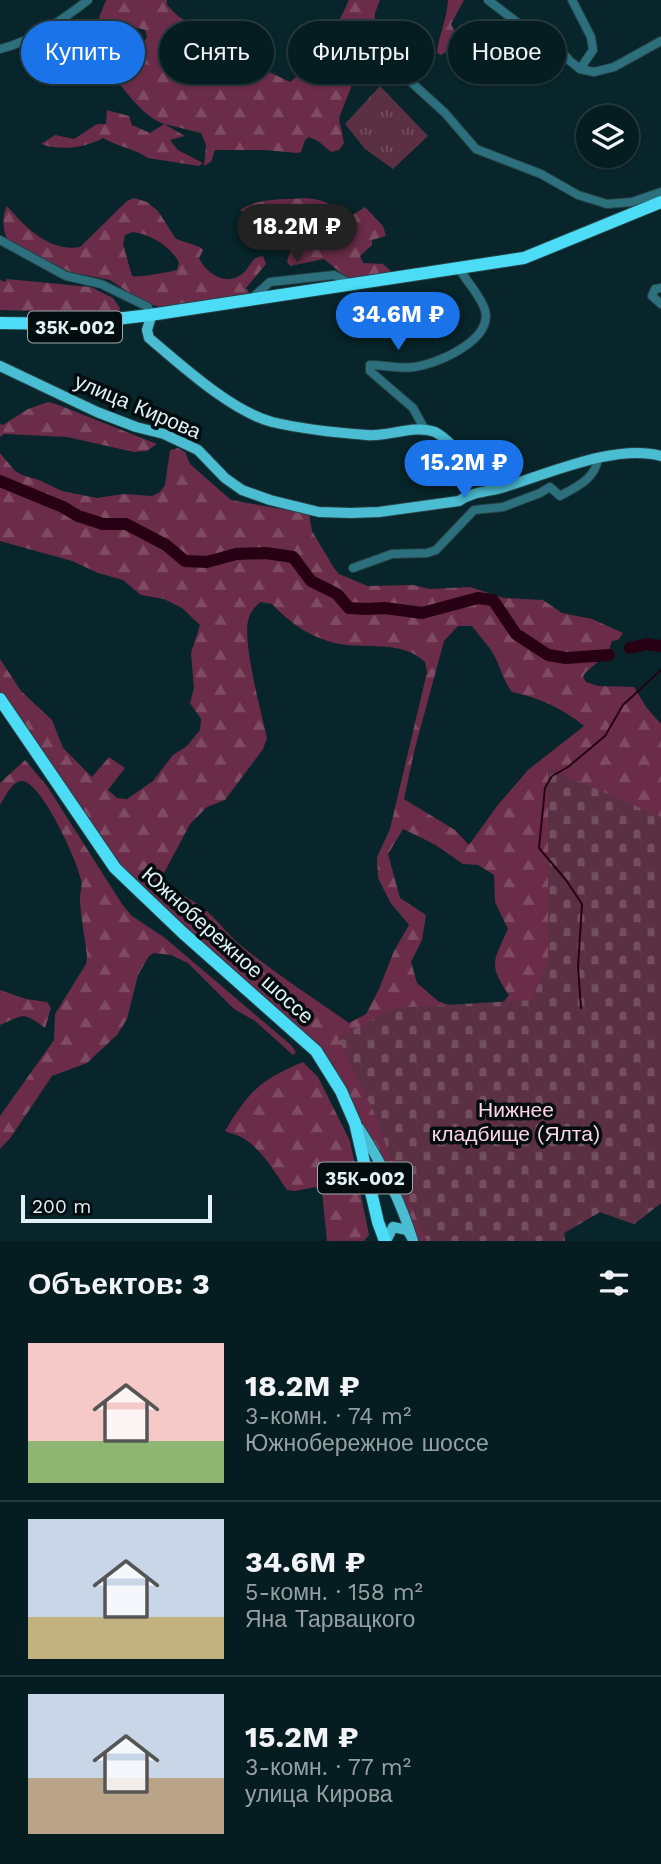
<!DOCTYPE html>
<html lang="ru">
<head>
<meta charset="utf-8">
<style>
  body { margin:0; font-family:"Work Sans",sans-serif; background:#0e2529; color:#f1f3f6; height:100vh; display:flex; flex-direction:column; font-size:26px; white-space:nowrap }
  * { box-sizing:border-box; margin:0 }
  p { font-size:23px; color:#97a1a5 }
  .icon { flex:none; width:38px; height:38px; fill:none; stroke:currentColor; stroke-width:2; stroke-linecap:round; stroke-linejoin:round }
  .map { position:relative; height:1241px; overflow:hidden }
  .sheet { display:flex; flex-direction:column; background:#051c20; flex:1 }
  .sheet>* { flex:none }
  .guide { position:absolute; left:21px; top:21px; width:620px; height:63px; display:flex; gap:14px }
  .fabs { position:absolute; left:576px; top:105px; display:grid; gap:14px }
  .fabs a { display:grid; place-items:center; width:63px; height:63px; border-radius:50%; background:#051c20; box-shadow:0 2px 5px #0004,0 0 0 2px #263a3e; font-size:35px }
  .scale { position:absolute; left:21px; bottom:18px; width:191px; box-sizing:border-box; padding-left:7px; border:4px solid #e1f1f5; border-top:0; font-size:19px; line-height:24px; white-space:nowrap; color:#e1f1f5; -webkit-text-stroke:5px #030c0e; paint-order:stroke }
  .price { position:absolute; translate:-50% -60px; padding:0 16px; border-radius:24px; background:#1a73e8; color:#fff; font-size:23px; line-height:46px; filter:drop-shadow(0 2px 4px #0008) }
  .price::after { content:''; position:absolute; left:50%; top:42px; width:21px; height:16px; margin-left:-10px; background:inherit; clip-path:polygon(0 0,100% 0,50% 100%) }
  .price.on { background:#222; color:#fff }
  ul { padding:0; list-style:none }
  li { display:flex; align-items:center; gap:21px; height:175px; padding:0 28px }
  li+li { border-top:2px solid #263a3e }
  li span { display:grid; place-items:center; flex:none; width:196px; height:140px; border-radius:0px; color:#555 }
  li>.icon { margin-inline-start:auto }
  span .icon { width:84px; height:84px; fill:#fffc; stroke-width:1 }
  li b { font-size:30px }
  h2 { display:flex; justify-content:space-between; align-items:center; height:84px; padding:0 28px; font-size:30px }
  .chip { padding:0 24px; border-radius:32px; background:#051c20; box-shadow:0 2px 5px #0004,0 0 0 2px #263a3e; font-size:24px; line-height:63px }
  .chip.on { background:#1a73e8; color:#fff }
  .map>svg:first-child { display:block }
  .grass { fill:url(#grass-tufts) }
  .forest { fill:url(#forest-firs); fill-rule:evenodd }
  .cemetery { fill:url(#cemetery-stones) }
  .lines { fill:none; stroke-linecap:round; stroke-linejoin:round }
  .stream { stroke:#280014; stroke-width:2 }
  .river { stroke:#280014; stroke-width:12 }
  .minor-casing { stroke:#264246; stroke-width:10 }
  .major-casing { stroke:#264246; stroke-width:12 }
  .highway-casing { stroke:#264246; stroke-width:14 }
  .minor { stroke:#2c707d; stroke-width:8 }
  .major { stroke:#4bbdd2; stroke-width:10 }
  .highway { stroke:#4ddcf6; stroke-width:12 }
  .labels { text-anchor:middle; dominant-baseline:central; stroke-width:7; stroke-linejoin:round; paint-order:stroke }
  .shield { fill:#030c0e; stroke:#9eacb0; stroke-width:2 }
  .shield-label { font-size:19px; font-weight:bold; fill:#e1f1f5 }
  .street-label { font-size:21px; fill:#e1f1f5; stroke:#030c0e }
  .park-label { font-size:21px; fill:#ffd5e5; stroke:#030c0e }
</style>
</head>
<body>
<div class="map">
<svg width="661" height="1241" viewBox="0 0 661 1241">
  <defs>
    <pattern id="grass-tufts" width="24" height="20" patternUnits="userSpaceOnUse" patternTransform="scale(1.75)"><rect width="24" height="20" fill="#5b3042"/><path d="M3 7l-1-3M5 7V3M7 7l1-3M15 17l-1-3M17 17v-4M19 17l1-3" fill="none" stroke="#724e5e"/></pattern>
    <pattern id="forest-firs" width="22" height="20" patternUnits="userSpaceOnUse" patternTransform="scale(1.75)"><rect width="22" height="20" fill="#6a2c48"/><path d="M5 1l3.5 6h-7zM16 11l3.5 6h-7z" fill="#7f4b63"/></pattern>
    <pattern id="cemetery-stones" width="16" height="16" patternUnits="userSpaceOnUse" patternTransform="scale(1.75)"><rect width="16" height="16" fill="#5b3042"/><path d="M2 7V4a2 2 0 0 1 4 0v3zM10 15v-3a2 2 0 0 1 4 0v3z" fill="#724e5e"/></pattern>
  </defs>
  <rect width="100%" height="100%" fill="#07252a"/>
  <path class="grass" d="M380,86l48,50 -35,33 -28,-20 -20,-25z"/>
  <g class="forest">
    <path d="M106,0h61v5l11,11 29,19 18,7 28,22 37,18 27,-22 9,-12 23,-48h31l-5,13 -1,25 -20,16 -2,8 2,18 -15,38 5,25 -5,7 -8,2 -13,-11 -9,-4 -4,3 -4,12 -4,1 -32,-3h-50l-4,12 -7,4 2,-21 -5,-12 -37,-9 21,12 -15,4 8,10 25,13 -4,3 -51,-8c-14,-10 -30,-11 -45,-20 -18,10 -42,13 -62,6l14,-9 19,4 23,-15h9l1,-14 22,6 3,9 18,8 14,-9c-25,-9 -40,-38 -59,-56l5,-9 7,-4 10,2 5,-8 8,-1 7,-11 -2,-7 -18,-5 -8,8 -8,17 -9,4 -8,-10 -13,-1 -13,-5 12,-13 17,-2z"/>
    <path d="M448,0h16l-13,24 5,10 23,-8 4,6 -4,8 -19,3 -19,12 -4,-2c1,-16 10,-34 11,-53z"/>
    <path d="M134,198l13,4 11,9 18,28 24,8 3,3 -4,8c7,15 27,29 43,16 9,-6 8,-17 21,-18l3,8 -20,24 5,7 -91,12 -17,-5 -33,-22 -40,-8 -61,-31c-7,-8 -7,-26 -2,-35 19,22 42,46 73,41l47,-46zM133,232c20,3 36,14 46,30l-2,8c-8,2 -39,8 -45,6l-9,-32 2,-9z"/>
    <path d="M307,198c18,2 29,7 41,20l17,-11 18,19 3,10 -14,4v5l-12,11 3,7 20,1 9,8 -3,5 -38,4 -27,-22 -34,7 -3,-4 5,-17 -9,-12 1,-2 6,-1 6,5 -1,-15h-13l-9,8 -12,-12 -15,-2 -6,-4c19,-13 44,-10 67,-12z"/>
    <path d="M7,279l84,8 22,11 7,10 -2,5 -3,1 -115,-4v-30l5,2z"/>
    <path d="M48,402l8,2 101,40 -10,7 -13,1 -67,-15 -63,-3 -4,3v-13l3,1 25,-16z"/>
    <path d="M178,448l7,4 5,12 41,36 78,14 3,17 22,37 5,6 29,12 45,-1 17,4 40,-2 34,11 39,2 19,13 30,6 31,14 -5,7 -6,1 -4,12 -23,20 -2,4 3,5 12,4 36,1 12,20 15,17v479l-27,21 -34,-12 -36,21 1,8h-148l-96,-188 -189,-172 -132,-190v-32l21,32 31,29 11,28 29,29 17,-20 16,11 -17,22 9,8 10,1 26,-18 20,-26 14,-9 13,-16 1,-11 -11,-16 4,-15 -3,-35 9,-28 -18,-17 -18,-9 -23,-4 -18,-15 -25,-7 -26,-12 -72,-20v-88l15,18 7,4 17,5 23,11 35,7 26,-4 29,2 8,-4 5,-7 5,-35zM260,602l12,2c17,18 35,31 59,38 30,9 69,-4 94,20l2,10 -37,157 -13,28 1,21 12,24 19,23 -15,26 -15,38 -13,25 -17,9c-37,-26 -75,-50 -110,-79 -13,-11 -26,-30 -39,-38 -14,-10 -27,-15 -37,-31l27,-51 17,-17 18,-7 38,-51 4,-11c-6,-27 -24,-93 -19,-117 2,-9 6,-13 12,-19zM458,626h14c6,8 13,16 19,24 9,13 10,28 21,42 28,6 50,16 72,34l-56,44 -31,36 -28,39 -14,-15 -51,-31 10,-47 30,-111zM403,829l31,15 29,20 15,1 16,10 1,27 13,27c-15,33 -20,35 1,66l-19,25 -52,-19 -21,-18 -6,-21 11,-22 4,-25 -26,-17 -12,-44z"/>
    <path d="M25,760l22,26 75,118 10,12 33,22 126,107 5,7 -3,3 -38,-34 -21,-12 -46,-46 -17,-8 -17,-2 -5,3 -11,19 -11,44 -10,16 -30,28 -35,13 -41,61 -11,12v-33l54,-76 1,-26 31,-50 1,-8c-2,-18 -6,-36 -7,-54 -1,-7 3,-15 1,-22 -3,-18 -41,-102 -60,-99 -9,1 -16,16 -21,24v-22z"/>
    <path d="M0,990l26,9 21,3 4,6 -6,20c-23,-17 -21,-13 -45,-3z"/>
    <path d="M303,1062l15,15 32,64 19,94 -5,6h-37l-5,-49 -7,-5 -20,4 -8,-1c-12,-18 -27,-43 -46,-53 -5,-3 -11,-3 -16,-6 24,-40 35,-51 78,-69z"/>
  </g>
  <path class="cemetery" d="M548,768l113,49v386l-27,21 -34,-12 -36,21 1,8h-138l-30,-65 -20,-57 -39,-81 56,-30 138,-8 16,-39z"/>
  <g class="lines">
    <path class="stream" d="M581,1008l-3,-41 4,-63 -16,-24 -27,-32 6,-60 7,-12 16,-9 37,-31 18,-31 38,-35"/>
    <g class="river">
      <path d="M0,481l63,26 15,9 25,8h23l40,21 19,16 22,1 29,-8 30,-1 27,4 18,24 26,13 12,14 17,1 19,-1 37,5 56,-15 15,2 23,34 32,21 18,3 43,-3"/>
      <path d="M630,648l17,-4 14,2"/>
    </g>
    <g class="minor-casing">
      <g id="minor">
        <path d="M488,0l30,23 29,13 23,25 10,8 14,3 20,-5 47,-26"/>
        <path d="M572,0l19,37 2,13 -13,19"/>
        <path d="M0,49c33,-8 62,-29 88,-49"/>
        <path d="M399,56l-7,10 3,7 16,9 34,31 31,36 65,25 37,21 29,9 25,-2 29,-10"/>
        <path d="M0,240l66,36 35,8 47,23 2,8"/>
        <path d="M661,288l-6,1 -3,7 9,8"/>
        <path d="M251,299l19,-17 64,-7 17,9"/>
        <path d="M425,430l-12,-22 -43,-37v-6c14,0 30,4 44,2 24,-3 79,-27 71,-57 -4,-13 -16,-26 -23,-37"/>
        <path d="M353,568l39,-14 35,-1 9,-3 38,-40 29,-3 37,-14 10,-6 10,9c16,-9 35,-17 38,-37"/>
      </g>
    </g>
    <g class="major-casing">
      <g id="major">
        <path d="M150,320l-3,10 2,8c32,27 82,73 123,84 26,6 67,11 95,13 21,2 48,-11 68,-3 10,5 17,14 25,21 15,13 36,26 56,29"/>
        <path d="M0,366l97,46 39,15 28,7 34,16 27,28 17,12 28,10 49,12 32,1 28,-1 80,-11c12,-9 28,-9 42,-13 45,-13 114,-45 160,-32"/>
        <path d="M359,1128c22,34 42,74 54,113"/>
        <path d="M386,1241l7,-14 14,3 4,6"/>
      </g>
    </g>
    <g class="highway-casing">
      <g id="highway">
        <path d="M0,323l73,1 77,-9 374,-57 137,-56"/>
        <path d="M0,699l115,169 68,65 133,118 25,40 14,32 23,99 7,19"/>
      </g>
    </g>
    <use href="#minor" class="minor"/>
    <use href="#major" class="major"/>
    <use href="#highway" class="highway"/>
  </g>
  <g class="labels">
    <g class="shield">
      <rect x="28" y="311.5" width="94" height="31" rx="5"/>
      <rect x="318" y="1162.5" width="94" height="31" rx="5"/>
    </g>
    <g class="shield-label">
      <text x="75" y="327">35К-002</text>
      <text x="365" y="1178">35К-002</text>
    </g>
    <g class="street-label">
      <text transform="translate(138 406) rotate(23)">улица Кирова</text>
      <text transform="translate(228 945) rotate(42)">Южнобережное шоссе</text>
    </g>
    <g class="park-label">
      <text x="516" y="1109">Нижнее<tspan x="516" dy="24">кладбище (Ялта)</tspan></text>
    </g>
  </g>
</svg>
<div class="fabs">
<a><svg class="icon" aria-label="layers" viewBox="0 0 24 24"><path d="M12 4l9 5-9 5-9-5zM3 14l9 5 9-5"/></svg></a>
</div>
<div class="scale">200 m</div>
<b class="price on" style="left:297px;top:264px">18.2M ₽</b>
<b class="price" style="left:398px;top:352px">34.6M ₽</b>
<b class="price" style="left:464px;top:500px">15.2M ₽</b>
<div class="guide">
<a class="chip on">Купить</a>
<a class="chip">Снять</a>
<a class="chip">Фильтры</a>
<a class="chip">Новое</a>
</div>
</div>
<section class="sheet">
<h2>Объектов: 3<svg class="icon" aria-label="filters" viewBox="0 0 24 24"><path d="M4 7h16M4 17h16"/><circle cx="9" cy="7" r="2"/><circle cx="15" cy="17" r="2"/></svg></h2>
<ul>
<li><span style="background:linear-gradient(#f6c9c9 70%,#8fb573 0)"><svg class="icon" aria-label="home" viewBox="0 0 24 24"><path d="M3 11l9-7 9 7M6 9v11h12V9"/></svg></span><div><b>18.2M ₽</b><p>3-комн. · 74 m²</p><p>Южнобережное шоссе</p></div></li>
<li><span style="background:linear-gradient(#c9d6e8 70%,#c2b280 0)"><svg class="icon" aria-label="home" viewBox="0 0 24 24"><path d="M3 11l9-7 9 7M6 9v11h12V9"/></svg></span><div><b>34.6M ₽</b><p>5-комн. · 158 m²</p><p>Яна Тарвацкого</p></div></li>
<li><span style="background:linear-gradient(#c9d6e8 60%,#b9a48a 0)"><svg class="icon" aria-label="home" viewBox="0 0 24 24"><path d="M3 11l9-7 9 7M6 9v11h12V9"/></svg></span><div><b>15.2M ₽</b><p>3-комн. · 77 m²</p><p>улица Кирова</p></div></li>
</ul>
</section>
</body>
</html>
